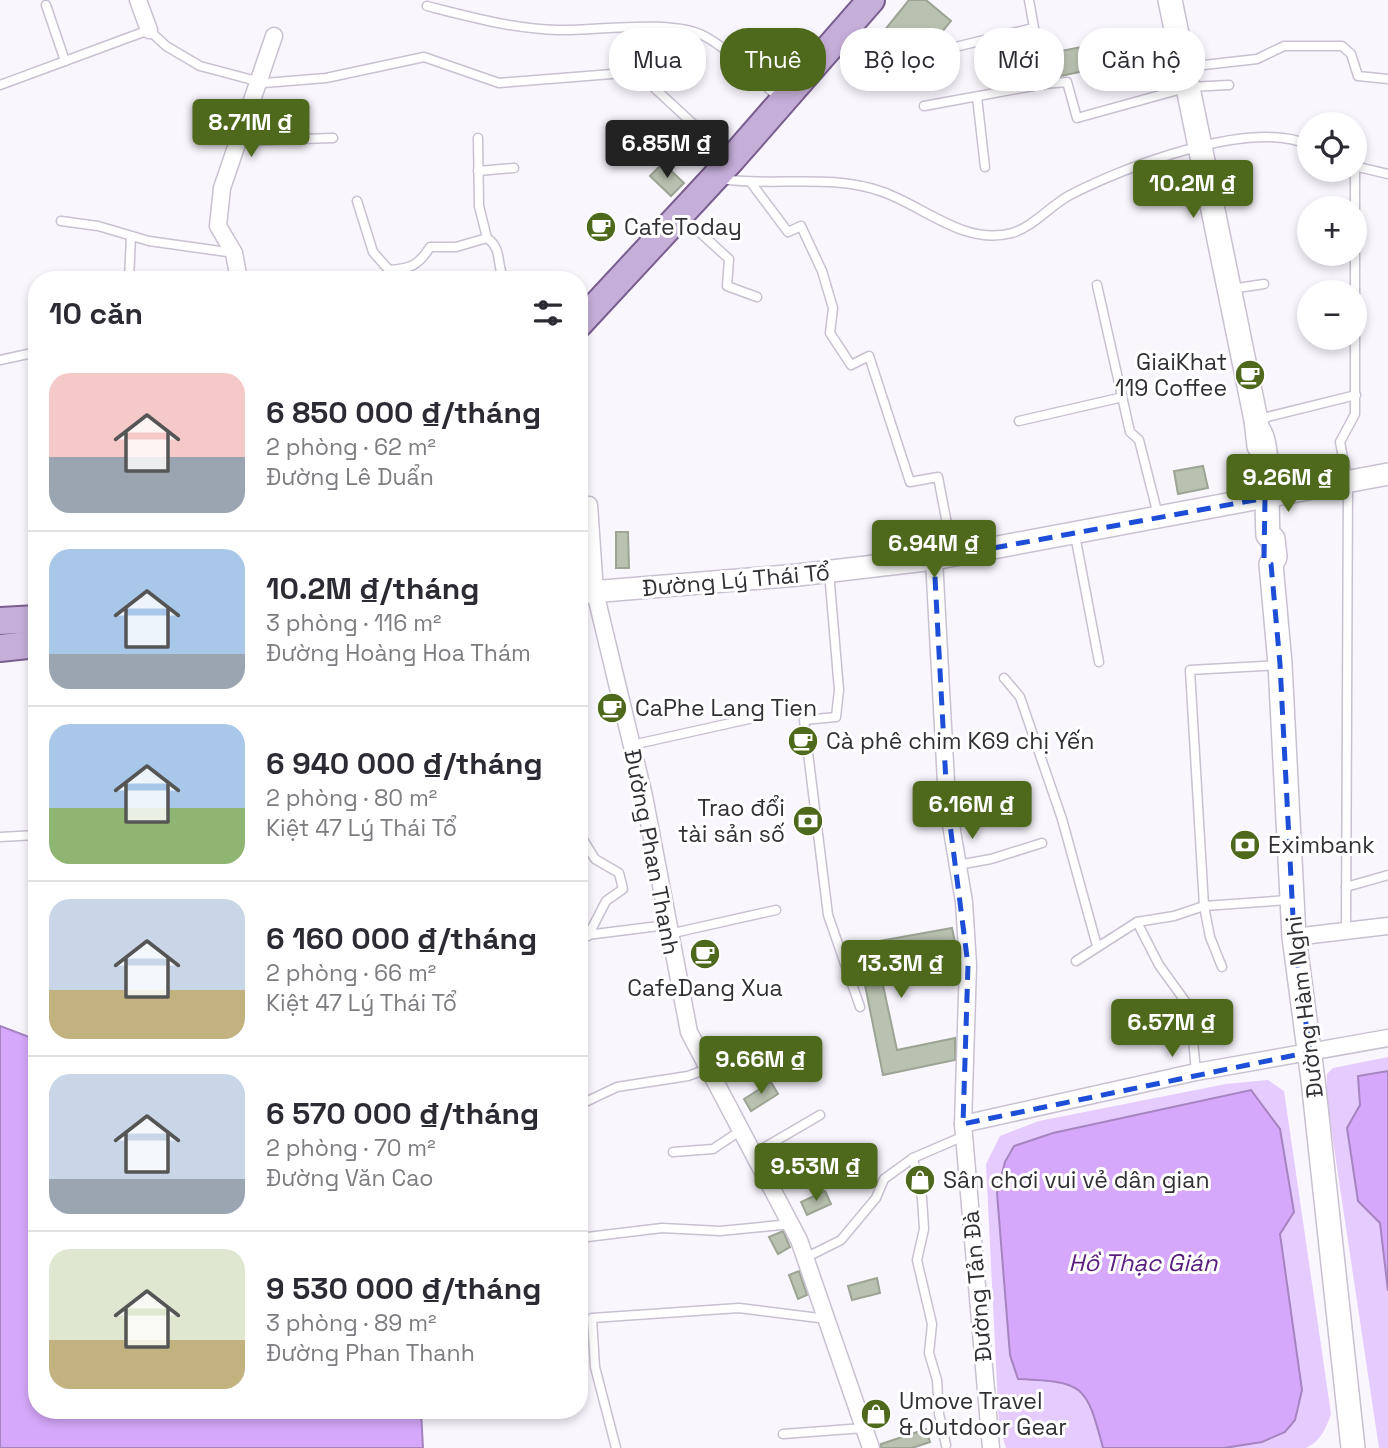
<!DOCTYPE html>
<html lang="vi">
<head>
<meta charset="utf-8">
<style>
  body { margin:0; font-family:"Space Grotesk",sans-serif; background:#f2f2f3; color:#2b2b33; height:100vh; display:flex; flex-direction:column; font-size:26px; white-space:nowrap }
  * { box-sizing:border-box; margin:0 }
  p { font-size:23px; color:#7c7c81 }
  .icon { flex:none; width:38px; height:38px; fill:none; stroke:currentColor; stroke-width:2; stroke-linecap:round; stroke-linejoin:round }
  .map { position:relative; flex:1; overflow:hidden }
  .panel { position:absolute; left:28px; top:271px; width:560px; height:1148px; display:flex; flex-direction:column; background:#fff; border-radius:28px; box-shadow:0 4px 10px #0003 }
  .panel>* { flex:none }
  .hud { position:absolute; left:609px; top:28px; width:665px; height:63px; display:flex; gap:14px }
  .tools { position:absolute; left:1297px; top:112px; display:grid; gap:14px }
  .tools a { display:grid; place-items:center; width:70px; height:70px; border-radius:50%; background:#fff; box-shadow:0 4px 10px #0003; font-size:35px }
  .price { position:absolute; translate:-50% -60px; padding:0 16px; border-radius:7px; background:#4e691c; color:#fff; font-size:23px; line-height:46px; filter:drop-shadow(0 2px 4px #0008) }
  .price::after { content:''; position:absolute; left:50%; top:42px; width:21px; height:16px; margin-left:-10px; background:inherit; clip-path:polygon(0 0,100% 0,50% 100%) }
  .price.current { background:#222; color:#fff }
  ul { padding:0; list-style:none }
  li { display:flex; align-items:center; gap:21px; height:175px; padding:0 21px }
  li+li { border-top:2px solid #e1e1e2 }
  li span { display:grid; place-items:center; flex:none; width:196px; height:140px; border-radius:21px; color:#555 }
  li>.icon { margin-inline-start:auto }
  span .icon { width:84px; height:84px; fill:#fffc; stroke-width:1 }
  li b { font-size:30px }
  h2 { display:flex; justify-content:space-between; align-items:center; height:84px; padding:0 21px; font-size:30px }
  .pill { padding:0 24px; border-radius:28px; background:#fff; box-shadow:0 4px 10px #0003; font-size:24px; line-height:63px }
  .pill.current { background:#4e691c; color:#fff }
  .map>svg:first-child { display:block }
  .green { fill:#e6cbfe }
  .water { fill:#d6a8fb; stroke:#a584c0; stroke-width:2 }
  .building { fill:#b9c1b0; stroke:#9ca493; stroke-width:2 }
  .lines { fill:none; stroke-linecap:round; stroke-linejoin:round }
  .service-casing { stroke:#c9c0d1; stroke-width:11 }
  .minor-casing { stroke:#c9c0d1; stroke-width:19 }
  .tertiary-casing { stroke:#c9c0d1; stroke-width:24 }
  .secondary-casing { stroke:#c9c0d1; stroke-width:26 }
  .primary-casing { stroke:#795e8e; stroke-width:30 }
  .service { stroke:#fff; stroke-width:8 }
  .minor { stroke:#fff; stroke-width:16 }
  .tertiary { stroke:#fff; stroke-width:21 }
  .secondary { stroke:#fff; stroke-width:23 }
  .primary { stroke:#c5aed8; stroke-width:26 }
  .marked { fill:none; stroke:#1d4ed8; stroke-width:5; stroke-dasharray:14 9; stroke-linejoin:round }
  .labels { text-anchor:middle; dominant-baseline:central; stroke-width:6; stroke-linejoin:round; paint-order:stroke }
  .poi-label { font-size:23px; fill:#322f35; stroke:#fff; text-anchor:start }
  .street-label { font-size:23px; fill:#322f35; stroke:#fff }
  .water-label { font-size:24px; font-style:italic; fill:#591d7d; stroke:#fff }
</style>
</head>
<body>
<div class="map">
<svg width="1388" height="1448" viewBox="0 0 1388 1448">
  <rect width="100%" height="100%" fill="#faf6fe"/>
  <g class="green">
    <path d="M1388,1057v391h-9l-53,-354 1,-20 6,-6z"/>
    <path d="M1268,1080l16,11 47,323c-5,14 -10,27 -25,34h-300l-7,-23 -13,-261 14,-28 39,-15 187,-37z"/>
  </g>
  <g class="water">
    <path d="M0,1026l37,14v370l384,1 2,37h-423z"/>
    <path d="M1388,1071v220l-8,-68 -22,-22 -11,-73 13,-23 -2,-29z"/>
    <path d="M1251,1090l29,39 14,83 -14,22 22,156 -7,30 -10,12 -23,10 -38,6h-121c-17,-65 -20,-66 -85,-69l-8,-24 -13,-162 8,-31 9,-16 39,-13z"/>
  </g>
  <g class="building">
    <path d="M909,0h17l25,21 -36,44 -36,-28z"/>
    <path d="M1092,45l7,23 -39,8 -4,-24z"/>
    <path d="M663,163l21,20 -13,13 -21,-20z"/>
    <path d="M1203,466l5,22 -30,6 -4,-23z"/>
    <path d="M616,532h12l1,36h-13z"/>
    <path d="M952,928l4,19 -78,15 19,88 58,-12v22l-72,15 -26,-130z"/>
    <path d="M745,1037l6,11 -25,14 -6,-11z"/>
    <path d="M771,1082l7,12 -27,17 -7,-12z"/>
    <path d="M825,1191l6,13 -24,11 -6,-13z"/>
    <path d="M783,1231l7,16 -12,7 -9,-17z"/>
    <path d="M799,1271l8,24 -9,4 -9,-24z"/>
    <path d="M877,1278l3,15 -28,7 -4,-14z"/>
    <path d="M926,1429l4,13 -18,6h-31v-4z"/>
  </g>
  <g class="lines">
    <g class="service-casing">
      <g id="service">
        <path d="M1029,0l15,84 23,-2 10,36 112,-31 40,-2"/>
        <path d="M46,5l19,56"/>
        <path d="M427,6c43,11 87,23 131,24 39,1 115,-12 148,7 27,15 49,42 74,61"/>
        <path d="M854,27l62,47 19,-22 98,-24"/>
        <path d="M1186,67l71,-8 27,-13h58l9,8 7,22 30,3"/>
        <path d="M0,85l149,-55 17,16 34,20 64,17 62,-5 98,-21 75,26 138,-11 91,84"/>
        <path d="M977,97l8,70"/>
        <path d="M924,106l120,-22"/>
        <path d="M478,138l1,68 8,32"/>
        <path d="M238,141l95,-3"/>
        <path d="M1354,166l34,8"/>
        <path d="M478,171l36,-3"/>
        <path d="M720,179c54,8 110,-6 163,13 42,15 82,54 129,41 21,-6 39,-28 58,-38 54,-28 181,-77 239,-50"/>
        <path d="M752,184l36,48 13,-6 21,45 11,37 -3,25 21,32 18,-9 41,126 28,-5 15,78"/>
        <path d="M357,201l16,51 16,18c21,-1 30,-5 41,-23h26l31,-9c17,12 8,28 18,42"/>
        <path d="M684,218l45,41 -2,27 30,11"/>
        <path d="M61,221l37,5 51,15 85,12"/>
        <path d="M129,280l2,-44"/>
        <path d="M1097,285l33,147 9,8 19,75"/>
        <path d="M1231,289l33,-5"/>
        <path d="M0,360l37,-8"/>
        <path d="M1259,419l97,-24"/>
        <path d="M1019,421l104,-24"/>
        <path d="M1075,535l24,127"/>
        <path d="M829,572l10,118 -3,27 -32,3 24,195 32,92"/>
        <path d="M1004,678l16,19 42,122 35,127"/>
        <path d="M632,745l126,-28"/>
        <path d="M579,833l16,26 24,14 4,16 -17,12 -18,35"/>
        <path d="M0,837l37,-2"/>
        <path d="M958,865l33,-6 51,-16"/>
        <path d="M1346,887l42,-12"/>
        <path d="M1137,922l22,43 31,43 6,64"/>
        <path d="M1346,931l2,-448 -8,-41 15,-28v-248"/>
        <path d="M669,934l107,-24"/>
        <path d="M579,936l88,-11"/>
        <path d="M1076,961l61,-39 37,-6 30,-10 85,-6"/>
        <path d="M1222,967l-12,-30 -6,-31 -14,-236 89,-5"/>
        <path d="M579,1105l38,-18 71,-11 19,-7"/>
        <path d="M673,1152l40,-3 27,-18"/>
        <path d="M753,1154l67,-39"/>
        <path d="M913,1158l9,40 2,31 -7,31 15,64 -3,29 8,27 2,34 7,31"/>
        <path d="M579,1238l83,-10 58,3 71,-7"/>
        <path d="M805,1258l36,-18 35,-42 8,-19 29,-21 51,-22"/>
        <path d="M783,1434l81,-6"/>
        <path d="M616,1448l-21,-81 -3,-49 147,-10 88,11"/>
      </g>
    </g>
    <g class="minor-casing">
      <g id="minor">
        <path d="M138,0l11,30"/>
        <path d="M239,280l-5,-27 -16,-27 4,-38 52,-152"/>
        <path d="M589,505l6,87 49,204 45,236 110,208 72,208"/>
        <path d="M934,559l13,242 17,101 4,63 -5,159 28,324"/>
        <path d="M1294,937l94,-11"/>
        <path d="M963,1124l233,-52 192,-34"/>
      </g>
    </g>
    <g class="tertiary-casing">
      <path id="tertiary" d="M579,593l219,-18 136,-16 454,-85"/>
    </g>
    <g class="secondary-casing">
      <g id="secondary">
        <path d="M1170,0l86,420 3,26"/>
        <path d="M1259,431c11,13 7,81 9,104l5,4 2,18 -4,7 9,100 14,273 19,143 40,368"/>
      </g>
    </g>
    <g class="primary-casing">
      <g id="primary">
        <path d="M579,324l153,-165 139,-159"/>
        <path d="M0,621l37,-2"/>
        <path d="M0,648l37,-4"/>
      </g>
    </g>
    <use href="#service" class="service"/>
    <use href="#minor" class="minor"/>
    <use href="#tertiary" class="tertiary"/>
    <use href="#secondary" class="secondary"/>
    <use href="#primary" class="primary"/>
  </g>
  <path class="marked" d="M1265,498l-1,61 7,5 9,100 14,273 16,115 -347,72 5,-159 -21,-164 -13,-242z"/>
  <defs>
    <g id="cafe-disc" transform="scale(1.575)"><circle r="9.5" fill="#4e691c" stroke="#fff"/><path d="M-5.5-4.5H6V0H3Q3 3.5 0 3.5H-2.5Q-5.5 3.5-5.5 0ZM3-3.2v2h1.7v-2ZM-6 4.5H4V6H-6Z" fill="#fff"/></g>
    <g id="bank-disc" transform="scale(1.575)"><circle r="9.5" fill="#4e691c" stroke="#fff"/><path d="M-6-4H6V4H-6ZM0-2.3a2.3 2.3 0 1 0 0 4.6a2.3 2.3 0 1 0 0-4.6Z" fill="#fff"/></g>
    <g id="shop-disc" transform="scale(1.575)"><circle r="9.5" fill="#4e691c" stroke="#fff"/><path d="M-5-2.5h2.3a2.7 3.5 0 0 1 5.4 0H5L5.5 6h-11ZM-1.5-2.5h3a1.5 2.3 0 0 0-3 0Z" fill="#fff"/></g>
  </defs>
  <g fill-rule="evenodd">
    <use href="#cafe-disc" x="601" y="227"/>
    <use href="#cafe-disc" x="1250" y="375"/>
    <use href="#cafe-disc" x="612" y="708"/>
    <use href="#cafe-disc" x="803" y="741"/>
    <use href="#bank-disc" x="808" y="821"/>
    <use href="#bank-disc" x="1245" y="845"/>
    <use href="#cafe-disc" x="705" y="954"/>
    <use href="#shop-disc" x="920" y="1180"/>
    <use href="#shop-disc" x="876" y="1414"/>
  </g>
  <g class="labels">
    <g class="poi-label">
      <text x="624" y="227">CafeToday</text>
      <text x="1227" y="362" text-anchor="end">GiaiKhat<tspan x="1227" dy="26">119 Coffee</tspan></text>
      <text x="635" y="708">CaPhe Lang Tien</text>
      <text x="826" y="741">Cà phê chim K69 chị Yến</text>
      <text x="785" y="808" text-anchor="end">Trao đổi<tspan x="785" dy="26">tài sản số</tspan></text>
      <text x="1268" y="845">Eximbank</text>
      <text x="705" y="988" text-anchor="middle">CafeDang Xua</text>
      <text x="943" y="1180">Sân chơi vui vẻ dân gian</text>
      <text x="899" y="1401">Umove Travel<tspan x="899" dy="26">&amp; Outdoor Gear</tspan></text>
    </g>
    <g class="street-label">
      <text transform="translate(736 580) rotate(-5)">Đường Lý Thái Tổ</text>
      <text transform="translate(652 852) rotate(79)">Đường Phan Thanh</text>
      <text transform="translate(1304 1007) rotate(-97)">Đường Hàm Nghi</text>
      <text transform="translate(977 1286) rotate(-95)">Đường Tản Đà</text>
    </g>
    <g class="water-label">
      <text x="1143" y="1262">Hồ Thạc Gián</text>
    </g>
  </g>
</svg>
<div class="tools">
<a><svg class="icon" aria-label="locate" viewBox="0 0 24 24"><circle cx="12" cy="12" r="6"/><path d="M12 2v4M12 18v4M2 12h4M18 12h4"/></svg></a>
<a>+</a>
<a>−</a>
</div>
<b class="price" style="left:251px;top:159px">8.71M ₫</b>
<b class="price current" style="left:667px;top:180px">6.85M ₫</b>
<b class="price" style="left:1193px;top:220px">10.2M ₫</b>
<b class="price" style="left:1288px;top:514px">9.26M ₫</b>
<b class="price" style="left:934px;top:580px">6.94M ₫</b>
<b class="price" style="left:972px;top:841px">6.16M ₫</b>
<b class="price" style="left:901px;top:1000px">13.3M ₫</b>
<b class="price" style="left:1172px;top:1059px">6.57M ₫</b>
<b class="price" style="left:761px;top:1096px">9.66M ₫</b>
<b class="price" style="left:816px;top:1203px">9.53M ₫</b>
<div class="hud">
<a class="pill">Mua</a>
<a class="pill current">Thuê</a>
<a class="pill">Bộ lọc</a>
<a class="pill">Mới</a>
<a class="pill">Căn hộ</a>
</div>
<section class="panel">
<h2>10 căn<svg class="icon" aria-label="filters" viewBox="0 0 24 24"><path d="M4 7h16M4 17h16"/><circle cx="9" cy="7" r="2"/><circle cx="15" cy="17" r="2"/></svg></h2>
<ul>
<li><span style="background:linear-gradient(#f6c9c9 60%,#9aa5b1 0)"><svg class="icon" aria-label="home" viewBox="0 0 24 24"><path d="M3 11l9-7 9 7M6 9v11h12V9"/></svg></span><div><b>6 850 000 ₫/tháng</b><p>2 phòng · 62 m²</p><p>Đường Lê Duẩn</p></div></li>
<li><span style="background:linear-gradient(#a9c7e8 75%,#9aa5b1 0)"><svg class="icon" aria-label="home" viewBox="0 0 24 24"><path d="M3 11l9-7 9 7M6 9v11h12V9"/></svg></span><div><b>10.2M ₫/tháng</b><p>3 phòng · 116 m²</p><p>Đường Hoàng Hoa Thám</p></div></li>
<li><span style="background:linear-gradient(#a9c7e8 60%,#8fb573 0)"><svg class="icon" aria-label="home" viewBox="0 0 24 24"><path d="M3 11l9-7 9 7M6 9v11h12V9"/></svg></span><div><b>6 940 000 ₫/tháng</b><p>2 phòng · 80 m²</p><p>Kiệt 47 Lý Thái Tổ</p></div></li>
<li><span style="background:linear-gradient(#c9d6e8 65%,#c2b280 0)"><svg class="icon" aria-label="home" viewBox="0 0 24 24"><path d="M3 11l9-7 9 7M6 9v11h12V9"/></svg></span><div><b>6 160 000 ₫/tháng</b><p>2 phòng · 66 m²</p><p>Kiệt 47 Lý Thái Tổ</p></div></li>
<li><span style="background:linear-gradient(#c9d6e8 75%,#9aa5b1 0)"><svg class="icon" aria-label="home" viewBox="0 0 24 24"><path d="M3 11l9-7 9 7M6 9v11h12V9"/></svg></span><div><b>6 570 000 ₫/tháng</b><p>2 phòng · 70 m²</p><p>Đường Văn Cao</p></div></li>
<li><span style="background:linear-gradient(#dfe7d0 65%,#c2b280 0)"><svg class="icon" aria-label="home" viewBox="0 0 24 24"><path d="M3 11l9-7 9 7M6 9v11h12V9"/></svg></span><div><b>9 530 000 ₫/tháng</b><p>3 phòng · 89 m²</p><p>Đường Phan Thanh</p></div></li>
</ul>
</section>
</div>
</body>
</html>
